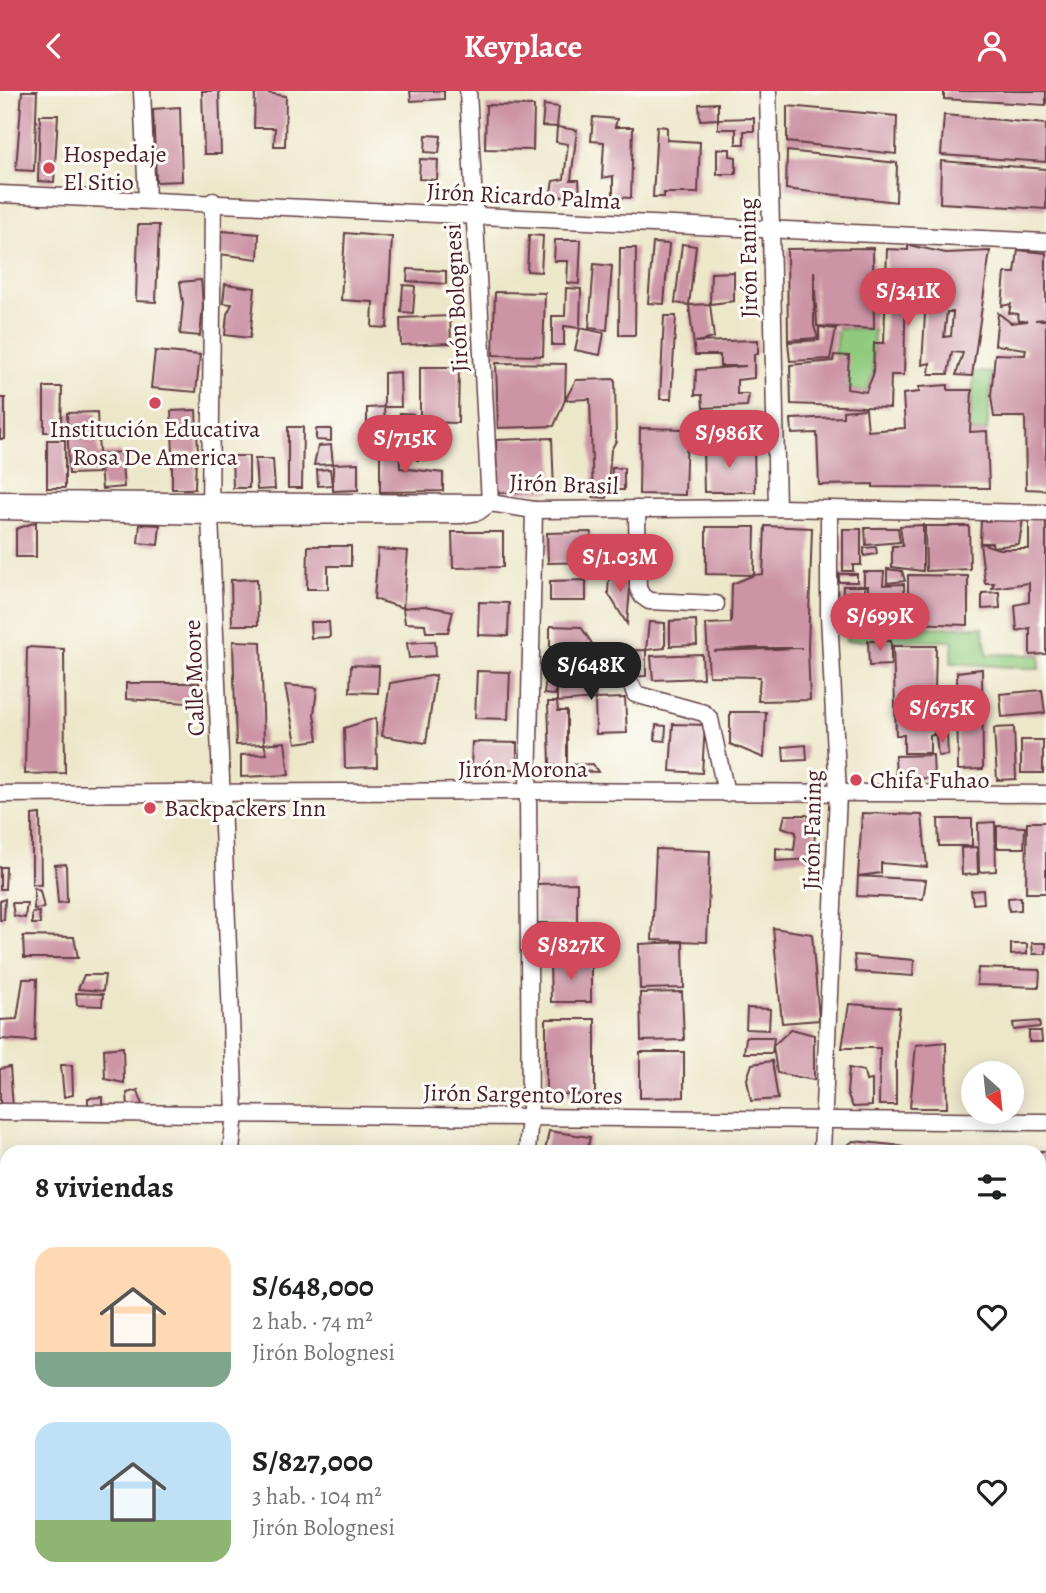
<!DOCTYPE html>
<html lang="es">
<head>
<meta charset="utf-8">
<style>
  body { margin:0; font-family:Alegreya,serif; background:#f6f6f6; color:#202124; height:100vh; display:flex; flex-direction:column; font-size:26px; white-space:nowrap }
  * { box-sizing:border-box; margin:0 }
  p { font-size:23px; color:#757577 }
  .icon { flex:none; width:38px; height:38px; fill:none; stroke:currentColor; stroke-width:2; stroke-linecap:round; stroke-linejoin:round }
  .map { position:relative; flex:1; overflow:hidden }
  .side { position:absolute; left:0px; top:1054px; width:1046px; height:450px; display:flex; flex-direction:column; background:#fff; border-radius:21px 21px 0 0; box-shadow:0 4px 18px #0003 }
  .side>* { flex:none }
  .needle { width:46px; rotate:153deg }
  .buttons { position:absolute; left:961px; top:970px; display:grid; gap:14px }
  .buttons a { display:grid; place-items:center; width:63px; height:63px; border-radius:50%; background:#fff; box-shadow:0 4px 18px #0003; font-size:35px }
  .price { position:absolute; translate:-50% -60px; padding:0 16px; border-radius:24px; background:#d1495b; color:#fff; font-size:23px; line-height:46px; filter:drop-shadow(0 2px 4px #0008) }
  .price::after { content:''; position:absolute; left:50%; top:42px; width:21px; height:16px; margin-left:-10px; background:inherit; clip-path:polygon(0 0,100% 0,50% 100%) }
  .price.active { background:#222; color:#fff }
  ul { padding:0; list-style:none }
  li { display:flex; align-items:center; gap:21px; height:175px; padding:0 35px }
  li span { display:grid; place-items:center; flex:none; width:196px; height:140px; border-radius:21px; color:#555 }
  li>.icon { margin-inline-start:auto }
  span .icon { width:84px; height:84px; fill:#fffc; stroke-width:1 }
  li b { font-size:30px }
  h2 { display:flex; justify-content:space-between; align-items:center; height:84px; padding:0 35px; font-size:30px }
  header { display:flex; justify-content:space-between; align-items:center; height:91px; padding:0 35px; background:#d1495b; color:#fff; font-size:32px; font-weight:700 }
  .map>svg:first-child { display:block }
  .green { fill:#8fca7e; stroke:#6c7454; stroke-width:2 }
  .building { fill:#cc94a5; fill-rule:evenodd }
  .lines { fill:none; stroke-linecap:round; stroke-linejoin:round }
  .street-casing { stroke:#623d43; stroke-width:19 }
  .street { stroke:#fff; stroke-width:16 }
  .poi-dot { fill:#d1495b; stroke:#fdfcf7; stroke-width:2.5 }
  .labels { text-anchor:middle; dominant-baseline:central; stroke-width:6; stroke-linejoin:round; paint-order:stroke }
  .poi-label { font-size:24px; fill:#4a1f2b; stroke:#fdfcf7; text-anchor:start }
  .street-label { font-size:24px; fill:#4a1f2b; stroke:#fdfcf7 }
</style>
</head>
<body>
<header><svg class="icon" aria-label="back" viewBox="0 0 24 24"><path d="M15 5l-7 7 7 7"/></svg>Keyplace<svg class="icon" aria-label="person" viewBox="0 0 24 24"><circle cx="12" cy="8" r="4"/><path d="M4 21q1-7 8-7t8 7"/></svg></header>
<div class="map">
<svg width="1046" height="1502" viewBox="0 0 1046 1502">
  <rect width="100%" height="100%" fill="#fdfcf7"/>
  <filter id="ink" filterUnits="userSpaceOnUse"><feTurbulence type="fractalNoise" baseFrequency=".0143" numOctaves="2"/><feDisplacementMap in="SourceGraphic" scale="14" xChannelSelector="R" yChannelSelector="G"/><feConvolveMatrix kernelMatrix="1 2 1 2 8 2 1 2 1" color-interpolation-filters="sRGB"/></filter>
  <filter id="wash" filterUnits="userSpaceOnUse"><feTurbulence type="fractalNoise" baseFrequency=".00686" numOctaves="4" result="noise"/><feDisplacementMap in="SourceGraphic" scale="28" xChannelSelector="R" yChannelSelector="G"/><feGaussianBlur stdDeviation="1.57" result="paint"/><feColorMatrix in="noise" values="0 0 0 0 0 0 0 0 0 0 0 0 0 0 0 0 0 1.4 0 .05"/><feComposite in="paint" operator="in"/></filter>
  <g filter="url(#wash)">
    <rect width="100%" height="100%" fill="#ede7ca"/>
    <g class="green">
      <path d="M838,237l36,1 -1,46 -7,17 -19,-3 -13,-34z"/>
      <path d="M974,281l18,1 -5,58 -17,1z"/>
      <path d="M846,536h137l4,27 53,1 -1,14 -88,-6 2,-22h-107z"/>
    </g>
    <g id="blocks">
      <g class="building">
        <path d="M22,0h15l-3,80 -18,-1z"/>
        <path d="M202,0h17l2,63h-17z"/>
        <path d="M255,0l31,5 -1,50h-11l1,-18h-21z"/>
        <path d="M410,0h34v8l-33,2z"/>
        <path d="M944,0h102v14l-102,-6z"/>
        <path d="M718,12v16l-18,1 -1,-16z"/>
        <path d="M486,14l48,1 -1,44 -48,-1z"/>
        <path d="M544,14l15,2 -2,20 20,3 -6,50h8l1,15 -30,2 3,-16 11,-2 4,-35 -12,-2 1,-15 -15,-1z"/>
        <path d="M787,15l110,10 -1,38 -109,-12z"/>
        <path d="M180,16l2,74 -26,1 -3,-73z"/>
        <path d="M40,24h18l-4,67 -16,-1z"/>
        <path d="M944,24l102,9v38l-105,-7z"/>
        <path d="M593,26l24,2 -2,8h18l-2,71 -18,-1v-21l-11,2 2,-36 -13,-1z"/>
        <path d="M754,27v13h-10v13h-8v-15h-18v-10z"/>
        <path d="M657,35l10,1v13l33,2 -2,51h-34v4h-11z"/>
        <path d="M426,44l15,1 -2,17 -14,-1z"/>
        <path d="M717,58h13v7l6,1v17h-19z"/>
        <path d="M787,60l110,12 -1,39 -110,-13z"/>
        <path d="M420,68l18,1 -1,20 -18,-1z"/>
        <path d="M941,70l105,8v40l-106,-6z"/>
        <path d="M138,134h21l-3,77 -20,-1z"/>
        <path d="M222,140l37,3 -1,25 -39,-5z"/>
        <path d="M345,142l47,4 -5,91 -15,-1 1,-25 -32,-2z"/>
        <path d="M529,144l14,1 -2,36 -14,-1z"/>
        <path d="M555,149h26l-2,44 -12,-1 1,-22h-14z"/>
        <path d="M653,152l16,1 -5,60 -16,-1z"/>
        <path d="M682,153l14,2 -7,59 -14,-2z"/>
        <path d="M908,154l38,8 44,-2 -18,125 -16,-1 7,-22 -11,-1 -4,22h-19l1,-11 -8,2 5,-84 -21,-1 -2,95h-13l-1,33 -99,-4 -1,-39 43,-4 1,-6 15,1 -2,33 19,3 7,-17 1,-32h10l3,-94 21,1zM947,221h6l-2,24 -7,1z"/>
        <path d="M620,157h16l-1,87h-16z"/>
        <path d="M873,157l1,81 -57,-3 -3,-55v55l4,12 -30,2 -1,-91z"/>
        <path d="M1018,159l28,3v66l-11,1h11v170l-20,-1 -1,-72h-31l-3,-21 4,-42 30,1 1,-6 -31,-4 3,-32 13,10 16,-2h-8l-1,-7 -9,-1 2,-9 -9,2 3,-33h10z"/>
        <path d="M594,173l18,2 -5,64 -18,-2z"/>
        <path d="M408,178l38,2v13l-39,-3z"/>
        <path d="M734,181v29l-24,3 1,-31z"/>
        <path d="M201,189l2,26 -3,30 -20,-2 3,-31 -3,-21z"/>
        <path d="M225,193l30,4 -5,50 -25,-3 2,-21 5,-10 -9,-1z"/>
        <path d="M403,194l12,1 -2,27 -12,-1z"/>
        <path d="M566,197l15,1 -1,39 -16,-2v19h-12v-29h13z"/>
        <path d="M495,201l50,1 -2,63 -50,-1z"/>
        <path d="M710,213l4,34 -19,4 63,-2v14h-4v24l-17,2v14h12l-2,12 -44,2 -1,-13h-7l1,-25 50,-4h-26v-11h-25l-6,-50z"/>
        <path d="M450,225l1,27 -50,2 -1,-27z"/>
        <path d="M664,225h12l-5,83h-11z"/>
        <path d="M819,236l17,2 -6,30 -40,2 -2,-19 31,-2z"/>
        <path d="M580,237l24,5 -4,22 -25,-5z"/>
        <path d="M155,260l45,4 -4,37 -45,-4z"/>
        <path d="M496,272l70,1 -1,36 11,-20 39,-1 1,62 -5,9 -4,48 -14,-1 -3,-98 -25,1 -11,26 -56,2z"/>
        <path d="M420,276h39l-1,56 -38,-1z"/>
        <path d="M400,281l1,35h-17v-34z"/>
        <path d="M948,294v5h24l-2,42 17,-1 2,57 -116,-1v-3l-54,1 -2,-52 -25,1 -1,-15 52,-2v-6l23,-2 2,22 37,-3 -2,-34 16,-2v-5z"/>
        <path d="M44,296h18l-1,45h-17z"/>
        <rect x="0" y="307" width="5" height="41"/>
        <path d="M384,316l1,18h-18v-17z"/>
        <path d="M196,319l2,42 -25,1 -2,-42z"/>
        <path d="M97,321l2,42 22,-2 3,35 -22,2 -3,-32 -1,16 -29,1 -2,-61z"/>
        <path d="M400,322l13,1 -2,14 -9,-1z"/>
        <path d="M718,327h26v19h-27z"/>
        <path d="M288,336h15l-1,61h-14z"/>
        <path d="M640,337l47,1 -2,66 -46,-1z"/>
        <path d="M316,338h15v12l-15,-1z"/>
        <rect x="417" y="339" width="10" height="30"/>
        <path d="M552,347l2,53 -57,2 -1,-53z"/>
        <rect x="47" y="349" width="18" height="48"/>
        <path d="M331,354l2,19 -19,1 4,-19z"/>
        <path d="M380,355h20v22l43,5v18l-63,1z"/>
        <path d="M754,356l1,45h-51l-1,-44z"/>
        <path d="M172,364h24l-1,34h-23z"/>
        <path d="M232,365h17v32h-16z"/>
        <path d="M255,368h18l2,30 -18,1z"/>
        <path d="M358,372v27l-25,1v-27z"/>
        <path d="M612,377h12v22h-13z"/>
        <path d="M330,378l2,16 -14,1 -1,-16z"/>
        <path d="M1023,427l-4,26 -26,3 -1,-4h-12l1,-22z"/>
        <path d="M1029,427l17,1v135l-16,1v-27l-13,3 -2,-26 14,-3v-19l-37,5 2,-5h-9l-5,-40 19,6h30z"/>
        <path d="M36,431v35h-20v-28z"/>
        <path d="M140,433l20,1 -2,20 -20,-2z"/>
        <path d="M923,434v46l-31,-4v-21h11l-3,-20z"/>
        <path d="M765,435l47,2 -4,120 2,52 -52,1 2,-24 -51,-1 -3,-52 25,-1 1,-39 22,-9 -48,-1v-47h49l-1,48 9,-1zM751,557h51l-88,3z"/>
        <path d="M925,435h44l1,43 -44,2z"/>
        <path d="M865,437h33l2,14 -34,3z"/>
        <path d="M843,438h18v36h-8v6h-10z"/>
        <path d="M452,441h51v35l-50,1z"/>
        <path d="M591,441l1,30 -44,1 -1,-30z"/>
        <path d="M308,455h43v20h-23v23h-21z"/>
        <path d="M876,456l1,7 -13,2v-8z"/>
        <path d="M378,458l30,2 -5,57 -29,-9z"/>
        <path d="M887,478l15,2 3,10 -18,2z"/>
        <path d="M864,481h20l-1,13 21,-1 1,34 -38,2 1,-34h-4z"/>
        <rect x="839" y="483" width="18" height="8"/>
        <path d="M908,484l60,1v49l-60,-2z"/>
        <path d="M609,485l22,1 -4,47 -19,-31z"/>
        <path d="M257,488l1,46h-26l-1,-45z"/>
        <path d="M586,489v21h-36v-20z"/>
        <path d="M843,495h22l-1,37h-22z"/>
        <path d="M999,501l1,16 -18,1v-16z"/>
        <path d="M479,511l30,1 -1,33 -30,-1z"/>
        <path d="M425,515l28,5 -5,21h-22l-1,-8 -20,-1 -2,-15z"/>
        <path d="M696,529l1,25 -27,1v-25z"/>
        <path d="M310,531h19l1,15 -19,1z"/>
        <path d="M649,531l16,1v25l-19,2z"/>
        <path d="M550,535l31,1 16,24 49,-1v26l-49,1v-26l-47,-2z"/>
        <path d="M233,550l28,1 3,102 -28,1z"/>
        <path d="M435,550l1,15 -27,2 -2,-15z"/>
        <path d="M868,550h23v24l-22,1z"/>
        <path d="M893,555h43l-2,89h-4v18h-26v-18h-8z"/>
        <path d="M27,556l37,2 1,124 -40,1z"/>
        <path d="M702,563l1,24 -50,2 -2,-24z"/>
        <path d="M351,574l28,1 -1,27 -28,-1z"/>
        <path d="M982,578l1,100 -25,1 -1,-98z"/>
        <path d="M477,580l33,1 -2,47 -33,-1z"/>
        <path d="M436,584l-10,68 -44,-7 8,-53z"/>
        <path d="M597,586l-2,22 30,-1 2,35 -31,1 -1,-35 -38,3v-22l-2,15 -11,-1 2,-16z"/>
        <path d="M126,592h73l5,21 -78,-5z"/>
        <path d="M285,594l32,3 -3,26 4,26 -22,3z"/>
        <path d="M1042,599l3,23 -43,4 -2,-23z"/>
        <path d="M548,611h9l1,9h9v54l26,-1 5,8 -29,-1 -19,-7z"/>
        <path d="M730,621h36l-2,46 -34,-14z"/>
        <path d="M376,627l1,49 -32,1 -1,-40z"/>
        <path d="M673,633l32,1 -3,48 -32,-2z"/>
        <path d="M656,634l10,1 -1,15 -10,-1z"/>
        <path d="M1014,636l2,52 -19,1 -3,-52z"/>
        <path d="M947,643l1,21 -10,1 -2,-21z"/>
        <rect x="1021" y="649" width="22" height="33"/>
        <path d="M285,651l4,33 -48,2v-22l26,-1 -3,-10z"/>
        <path d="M472,651l45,1v26h-46z"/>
        <path d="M806,654l1,15 -23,1 -1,-14z"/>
        <path d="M933,664l1,23 -38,1 -1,-23z"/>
        <path d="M862,722l60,2 5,52 -46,-4v10l-23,3z"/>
        <path d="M40,723l1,71 -9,-1v-69z"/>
        <path d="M785,724h22l8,10 -1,34 -38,2v-13l18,2 2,-18 -14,-5z"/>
        <path d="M938,728h34v27h-33z"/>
        <path d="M995,731l1,49 -17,1 -1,-49z"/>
        <path d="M1027,731h19v71h-20z"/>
        <path d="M997,735l28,1 -1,21h-27z"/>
        <path d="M977,756l1,27 -16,1 -1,-27z"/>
        <path d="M656,758l54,2 -3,91 -55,-2z"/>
        <path d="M66,773l1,38 -9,1 -3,-38z"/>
        <path d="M0,776h6l-1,22h-5z"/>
        <path d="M858,785l68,4 -3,19 -66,-3z"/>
        <path d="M577,792v40h-40l-1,-39z"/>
        <path d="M34,797l6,3 4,17 -10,1z"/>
        <path d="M983,799l1,13 -11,1 -2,-13z"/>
        <path d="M1021,806v13l-12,1 -1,-13z"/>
        <path d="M5,808l-1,21h-4v-19z"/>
        <path d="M12,812h15l-2,15 -11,-2z"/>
        <path d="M39,821l1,12h-8v-11z"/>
        <path d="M773,837l39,6 7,86 -37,3z"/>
        <path d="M23,845l51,1 4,21h-54z"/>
        <path d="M683,851l1,46 -44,1 -1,-45z"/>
        <path d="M1032,852h14v11h-13z"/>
        <path d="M1011,853h16v10l-16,1z"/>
        <path d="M854,864l60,5 -1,16 -57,-4z"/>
        <path d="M591,871v40h-40l-1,-39z"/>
        <path d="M978,877l62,2 -1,17 -62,-2z"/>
        <path d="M84,884h21l-2,16 -25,-2z"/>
        <path d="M23,888h14l-2,62 -35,-2v-19l17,-1z"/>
        <path d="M682,901l2,48 -43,1 -1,-48z"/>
        <path d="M76,902l27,1 -1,12 -25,-1z"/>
        <path d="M849,913l51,4 -4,30v67h-17l1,-57h-38z"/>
        <path d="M747,917l23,1 -1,21 -23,-1z"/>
        <path d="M546,928h49v76l-49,-1z"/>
        <path d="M1039,930l1,6 -26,3 -1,-7z"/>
        <path d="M791,938l23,6v45l-37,-7 -4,-27 -1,7h-28l2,-16h28l-1,9z"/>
        <path d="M1029,940h12l1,11h-13z"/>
        <path d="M946,951l1,66h-37l6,-63z"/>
        <path d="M123,956l1,36 -19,-4 -1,-30z"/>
        <path d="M640,961h44v45l-44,1z"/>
        <path d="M772,970l6,38 -27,2 -4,-22 5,-15z"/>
        <path d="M61,974h11l1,30 -9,2z"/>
        <path d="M10,976l3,41 -13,-2v-37z"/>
        <path d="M849,977l15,3 2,10 6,-1v26l-19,1 -6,-14z"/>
        <path d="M138,999l5,19 -15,-2 -1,-14z"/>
        <path d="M102,1006v10l-14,1v-10z"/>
        <path d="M549,1040l41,6 -3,14h-42z"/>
        <path d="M853,1050l50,5v5h-63z"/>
        <path d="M947,1057l19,1v2h-30z"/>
        <path d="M1040,1060h6v65l-6,1z"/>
        <path d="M1040,1171l6,1v19l-6,-1z"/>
        <path d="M1040,1195l6,1v21l-6,-1z"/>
        <path d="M1040,1220l6,2v53l-6,-2z"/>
        <path d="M1040,1283l6,1v26l-6,-1z"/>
        <path d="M1040,1315h6v19l-6,-1z"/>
        <path d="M1040,1341l6,1v39h-6z"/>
        <path d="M5,1356h2v44l-6,-1z"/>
        <path d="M90,1496h53l-1,6h-53z"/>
      </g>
    </g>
  </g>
  <g filter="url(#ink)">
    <use href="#blocks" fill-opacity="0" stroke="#623d43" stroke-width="2"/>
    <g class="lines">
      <g class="street-casing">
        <g id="street">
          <path d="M142,0l5,108"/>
          <path d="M768,0l9,417"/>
          <path d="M0,103l1046,48"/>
          <path d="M213,110l-3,315 25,598 -4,37"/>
          <path d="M0,409l490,3 -22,-412"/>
          <path d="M637,418l1,79 4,8 7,5 67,3"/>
          <path d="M0,420l210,5 252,-1 16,-3 12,-9 44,7 243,-2 269,5"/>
          <path d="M632,595l3,8 69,19 6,6 16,74"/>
          <path d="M0,703l528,-3 518,3"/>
          <path d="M0,1021l1046,10"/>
          <path d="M527,1060l3,-34 -2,-326 6,-281"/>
          <path d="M822,1060l16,-357 -9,-179v-106"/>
          <path d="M0,1310h7"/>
          <path d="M1040,1411l6,1"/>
          <path d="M162,1502l1,-6"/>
          <path d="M466,1502l2,-6"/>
          <path d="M768,1502l2,-6"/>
        </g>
      </g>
      <use href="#street" class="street"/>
    </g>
  </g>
  <g class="poi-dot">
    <circle cx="49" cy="77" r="7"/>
    <circle cx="155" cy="312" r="7"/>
    <circle cx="856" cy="689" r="7"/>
    <circle cx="150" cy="717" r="7"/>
  </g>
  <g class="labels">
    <g class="poi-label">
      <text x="63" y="63">Hospedaje<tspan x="63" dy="28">El Sitio</tspan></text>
      <text x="155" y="338" text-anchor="middle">Institución Educativa<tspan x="155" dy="28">Rosa De America</tspan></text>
      <text x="870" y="689">Chifa Fuhao</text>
      <text x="164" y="717">Backpackers Inn</text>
    </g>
    <g class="street-label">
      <text transform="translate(524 105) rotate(3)">Jirón Ricardo Palma</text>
      <text transform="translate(748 167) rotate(-91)">Jirón Faning</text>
      <text transform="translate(456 207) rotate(-93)">Jirón Bolognesi</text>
      <text transform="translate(564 393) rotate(2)">Jirón Brasil</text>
      <text transform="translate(194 587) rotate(-92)">Calle Moore</text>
      <text x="523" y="678">Jirón Morona</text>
      <text transform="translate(812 739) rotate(-89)">Jirón Faning</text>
      <text transform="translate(523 1003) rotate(1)">Jirón Sargento Lores</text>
    </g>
  </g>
</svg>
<div class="buttons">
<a><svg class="needle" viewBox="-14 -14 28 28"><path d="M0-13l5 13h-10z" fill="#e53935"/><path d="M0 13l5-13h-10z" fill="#757577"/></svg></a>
</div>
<b class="price" style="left:908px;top:237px">S/341K</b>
<b class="price" style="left:729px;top:379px">S/986K</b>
<b class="price" style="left:405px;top:384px">S/715K</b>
<b class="price" style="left:620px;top:503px">S/1.03M</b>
<b class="price" style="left:880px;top:562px">S/699K</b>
<b class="price active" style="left:591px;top:611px">S/648K</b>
<b class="price" style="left:942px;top:654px">S/675K</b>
<b class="price" style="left:571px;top:891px">S/827K</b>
<section class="side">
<h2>8 viviendas<svg class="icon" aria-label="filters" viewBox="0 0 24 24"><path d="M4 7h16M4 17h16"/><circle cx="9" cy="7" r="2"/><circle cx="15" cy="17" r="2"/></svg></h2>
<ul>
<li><span style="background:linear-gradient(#ffd9b3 75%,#7fa58c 0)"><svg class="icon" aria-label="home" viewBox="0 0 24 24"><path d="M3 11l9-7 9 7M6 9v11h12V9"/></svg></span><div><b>S/648,000</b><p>2 hab. · 74 m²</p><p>Jirón Bolognesi</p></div><svg class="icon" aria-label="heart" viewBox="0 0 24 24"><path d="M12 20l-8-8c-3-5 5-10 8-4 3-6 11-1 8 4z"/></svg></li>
<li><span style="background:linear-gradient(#bfe0f5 70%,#8fb573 0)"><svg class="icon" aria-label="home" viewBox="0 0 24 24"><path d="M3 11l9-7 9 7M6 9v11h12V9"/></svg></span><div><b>S/827,000</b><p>3 hab. · 104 m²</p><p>Jirón Bolognesi</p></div><svg class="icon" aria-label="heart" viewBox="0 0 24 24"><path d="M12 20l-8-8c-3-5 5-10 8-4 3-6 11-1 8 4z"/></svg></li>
</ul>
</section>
</div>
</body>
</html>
